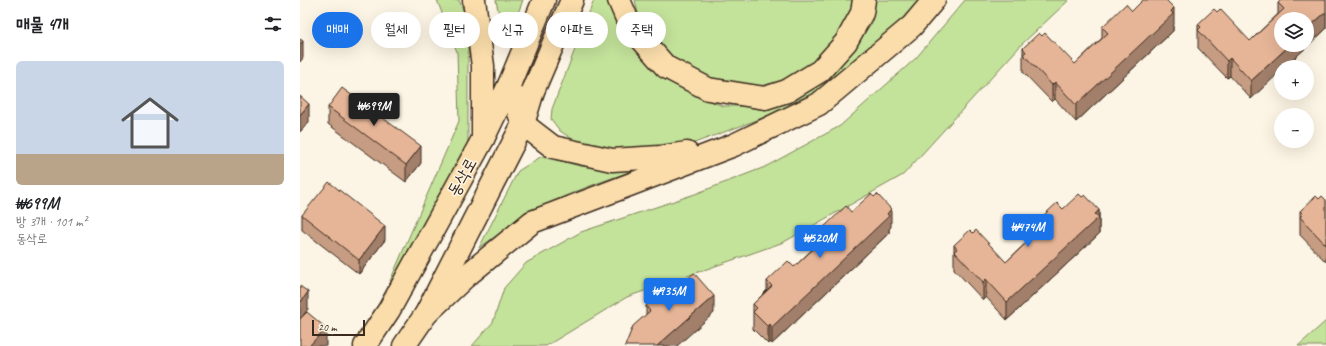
<!DOCTYPE html>
<html lang="ko">
<head>
<meta charset="utf-8">
<style>
  body { margin:0; font-family:Caveat,"Poor Story",sans-serif; background:#f6f6f6; color:#202124; height:100vh; display:flex; flex-direction:column; font-size:15px; white-space:nowrap }
  * { box-sizing:border-box; margin:0 }
  p { font-size:13px; color:#757577 }
  .icon { flex:none; width:22px; height:22px; fill:none; stroke:currentColor; stroke-width:2; stroke-linecap:round; stroke-linejoin:round }
  .map { position:relative; flex:1; overflow:hidden }
  .sheet { display:flex; flex-direction:column; background:#fff; width:300px }
  .sheet>* { flex:none }
  .banner { position:absolute; left:12px; top:12px; width:380px; height:36px; display:flex; gap:8px }
  .tools { position:absolute; left:974px; top:12px; display:grid; gap:8px }
  .tools a { display:grid; place-items:center; width:40px; height:40px; border-radius:50%; background:#fff; box-shadow:0 4px 16px #0002; font-size:20px }
  .scale { position:absolute; left:12px; bottom:10px; width:53px; box-sizing:border-box; padding-left:4px; border:2px solid #3b2a1e; border-top:0; font-size:11px; line-height:14px; white-space:nowrap; color:#3b2a1e; -webkit-text-stroke:3px #fcf5e5; paint-order:stroke }
  .price { position:absolute; translate:-50% -34px; padding:0 9px; border-radius:4px; background:#1a73e8; color:#fff; font-size:13px; line-height:26px; filter:drop-shadow(0 1px 2px #0008) }
  .price::after { content:''; position:absolute; left:50%; top:24px; width:12px; height:9px; margin-left:-6px; background:inherit; clip-path:polygon(0 0,100% 0,50% 100%) }
  .price.on { background:#222; color:#fff }
  ul { padding:0; list-style:none }
  li { display:grid; align-content:center; gap:8px; height:212px; padding:0 16px }
  li span { display:grid; place-items:center; height:124px; border-radius:6px; color:#555 }
  li>.icon { margin-inline-start:auto }
  span .icon { width:72px; height:72px; fill:#fffc; stroke-width:1 }
  li b { font-size:17px }
  h2 { display:flex; justify-content:space-between; align-items:center; height:48px; padding:0 16px; font-size:17px }
  .chip { padding:0 14px; border-radius:18px; background:#fff; box-shadow:0 4px 16px #0002; font-size:14px; line-height:36px }
  .chip.on { background:#1a73e8; color:#fff }
  main { display:flex; flex:1; min-height:0 }
  .map>svg:first-child { display:block }
  .green { fill:#c3e29a; stroke:#7f865c }
  .lines { fill:none; stroke-linecap:round; stroke-linejoin:round }
  .major-casing { stroke:#3b2a1e; stroke-width:25 }
  .highway-casing { stroke:#3b2a1e; stroke-width:25 }
  .major { stroke:#faddab; stroke-width:22 }
  .highway { stroke:#faddab; stroke-width:22 }
  .wall { fill:#c69c82; stroke:#3b2a1e }
  .shaded-wall { fill:#a17f6a; stroke:#3b2a1e }
  .building { fill:#e6b597; stroke:#3b2a1e }
  .labels { text-anchor:middle; dominant-baseline:central; stroke-width:3; stroke-linejoin:round; paint-order:stroke }
  .street-label { font-size:17px; fill:#3b2a1e; stroke:#fcf5e5 }
</style>
</head>
<body>
<main>
<section class="sheet">
<h2>매물 4개<svg class="icon" aria-label="filters" viewBox="0 0 24 24"><path d="M4 7h16M4 17h16"/><circle cx="9" cy="7" r="2"/><circle cx="15" cy="17" r="2"/></svg></h2>
<ul>
<li><span style="background:linear-gradient(#c9d6e8 75%,#b9a48a 0)"><svg class="icon" aria-label="home" viewBox="0 0 24 24"><path d="M3 11l9-7 9 7M6 9v11h12V9"/></svg></span><div><b>₩699M</b><p>방 3개 · 101 m²</p><p>동삭로</p></div></li>
</ul>
</section>
<div class="map">
<svg width="1026" height="346" viewBox="0 0 1026 346">
  <rect width="100%" height="100%" fill="#fcf5e5"/>
  <filter id="ink" filterUnits="userSpaceOnUse"><feTurbulence type="fractalNoise" baseFrequency=".025" numOctaves="2"/><feDisplacementMap in="SourceGraphic" scale="8" xChannelSelector="R" yChannelSelector="G"/><feConvolveMatrix kernelMatrix="1 2 1 2 8 2 1 2 1" color-interpolation-filters="sRGB"/></filter>
  <g filter="url(#ink)">
    <g class="green">
      <path d="M137,0h22l9,21v118l-2,15 -67,128 -9,-1 69,-160 -2,-69z"/>
      <path d="M196,0h27l-18,47z"/>
      <path d="M294,0h20l83,96 26,10h42l68,-34 39,-49 3,-23h45l-11,12 -25,24 -58,50 -61,31 -87,32 -54,3 -44,-8 -20,-13 -9,-12 1,-10z"/>
      <path d="M335,0h220l-12,34 -20,25 -39,22 -30,6 -39,-8 -38,-15 -39,-51z"/>
      <path d="M665,0h104l-47,44 -119,131 -119,67 -157,55 -81,49h-74l21,-24 11,-34 22,-25 55,-31 114,-38 70,-27 75,-41 76,-68z"/>
      <path d="M242,156l38,10 52,5c-26,9 -52,18 -78,30 -26,12 -51,30 -75,47l39,-77z"/>
      <path d="M1026,321v25h-28z"/>
    </g>
    <g class="lines">
      <g class="major-casing">
        <g id="major">
          <path d="M65,346l24,-36 94,-171 26,-54 35,-85"/>
          <path d="M104,346l22,-32 97,-190 10,-33 39,-91"/>
        </g>
      </g>
      <g class="highway-casing">
        <g id="highway">
          <path d="M174,0l9,66v73"/>
          <path d="M319,0l11,26 36,41 42,22 57,9 22,-7 33,-20 26,-29 16,-29 2,-13"/>
          <path d="M209,85l14,39 30,23 59,13 48,-3 27,-4"/>
          <path d="M126,314l39,-37 67,-55 202,-77 85,-41 93,-78 22,-26"/>
        </g>
      </g>
      <use href="#major" class="major"/>
      <use href="#highway" class="highway"/>
    </g>
    <g class="wall">
      <path d="M1026,0v29l-41,38h-4l-30,32 -21,-23 -3,2 -29,-30v-24l52,17 28,-27v-11z"/>
      <path d="M832,11l42,14 -1,1v5l-97,91 -21,-23 -3,3 -29,-30v-24l52,16 27,-26v-11z"/>
      <path d="M28,107l93,56 -15,19 -78,-58z"/>
      <path d="M1019,199l7,1v62l-26,-27v-24z"/>
      <path d="M763,209l36,1v24l-92,86 -21,-23 -3,3 -29,-31v-24l19,-12 33,29 28,-27v-11z"/>
      <path d="M551,212l40,15 -2,2v4l-117,111 -2,-2 -2,2 -15,-15v-25l14,-14v-9l27,-14 29,-28v-11z"/>
      <path d="M2,215l83,25 -26,34 -57,-44z"/>
      <path d="M376,289l38,24 -68,2v-9z"/>
    </g>
    <g class="shaded-wall">
      <path d="M874,8v17l-1,1v5l-97,91v-17z"/>
      <path d="M1026,12v17l-41,38h-4v4l-30,28v-18l39,-36h17v-16z"/>
      <path d="M3,41v17l-3,4v-17z"/>
      <path d="M930,58v18l-3,2v-17z"/>
      <path d="M755,82v17l-3,3v-17z"/>
      <path d="M9,104v18l-9,10v-17z"/>
      <path d="M121,146v17l-15,19v-17z"/>
      <path d="M591,209v18l-2,2v4l-117,111v-17z"/>
      <path d="M799,210v24l-92,86v-18z"/>
      <path d="M85,226v14l-26,34v-14z"/>
      <path d="M686,279v18l-3,3v-18z"/>
      <path d="M8,292v17l-8,11v-17z"/>
      <path d="M414,296v17l-37,33h-20z"/>
      <path d="M470,324v18l-2,2v-17z"/>
      <path d="M26,328v18h-17z"/>
    </g>
    <g class="building">
      <path d="M843,0h23l8,8 -3,3 2,3 -97,91 -21,-23 -3,3 -29,-31 3,-2 -3,-4 16,-15 3,3 3,-3 30,31 33,-31 -6,-6 24,-23 6,7z"/>
      <path d="M981,0h45v12l-19,17v-10h-26v26h9l-39,36 -21,-23 -3,3 -29,-31 3,-3 -3,-3 16,-15 3,3 3,-3 30,32 34,-32 -6,-6z"/>
      <path d="M0,39l3,2 -3,4z"/>
      <path d="M42,88l79,58 -15,19 -78,-58z"/>
      <path d="M0,96l9,8 -9,11z"/>
      <path d="M29,182l56,44 -26,34 -57,-45z"/>
      <path d="M571,194l3,3 3,-3 14,15 -4,5 2,2 -117,111 -2,-3 -2,3 -15,-15 4,-4 -4,-4 19,-18 -5,-5 21,-20 6,6 35,-33 -6,-6 23,-22 5,6z"/>
      <path d="M779,194l3,3 3,-2 14,15 -4,4 4,3 -92,85 -21,-23 -3,3 -29,-31 3,-2 -3,-4 16,-15 3,3 3,-3 30,32 34,-32 -6,-6 23,-21 6,6z"/>
      <path d="M1016,196l3,3 3,-3 4,4v45l-26,-28 3,-3 -3,-3z"/>
      <path d="M394,273l20,23 -57,50h-32l8,-20 17,-15 -4,-5 25,-22 5,5z"/>
      <path d="M0,286l8,6 -8,11z"/>
      <path d="M7,312l19,16 -17,18h-9v-27z"/>
    </g>
  </g>
  <g class="labels">
    <g class="street-label">
      <text transform="translate(162 177) rotate(-61)">동삭로</text>
    </g>
  </g>
</svg>
<div class="tools">
<a><svg class="icon" aria-label="layers" viewBox="0 0 24 24"><path d="M12 4l9 5-9 5-9-5zM3 14l9 5 9-5"/></svg></a>
<a>+</a>
<a>−</a>
</div>
<div class="scale">20 m</div>
<b class="price on" style="left:74px;top:127px">₩699M</b>
<b class="price" style="left:728px;top:248px">₩474M</b>
<b class="price" style="left:520px;top:259px">₩520M</b>
<b class="price" style="left:369px;top:312px">₩935M</b>
<div class="banner">
<a class="chip on">매매</a>
<a class="chip">월세</a>
<a class="chip">필터</a>
<a class="chip">신규</a>
<a class="chip">아파트</a>
<a class="chip">주택</a>
</div>
</div>
</main>
</body>
</html>
